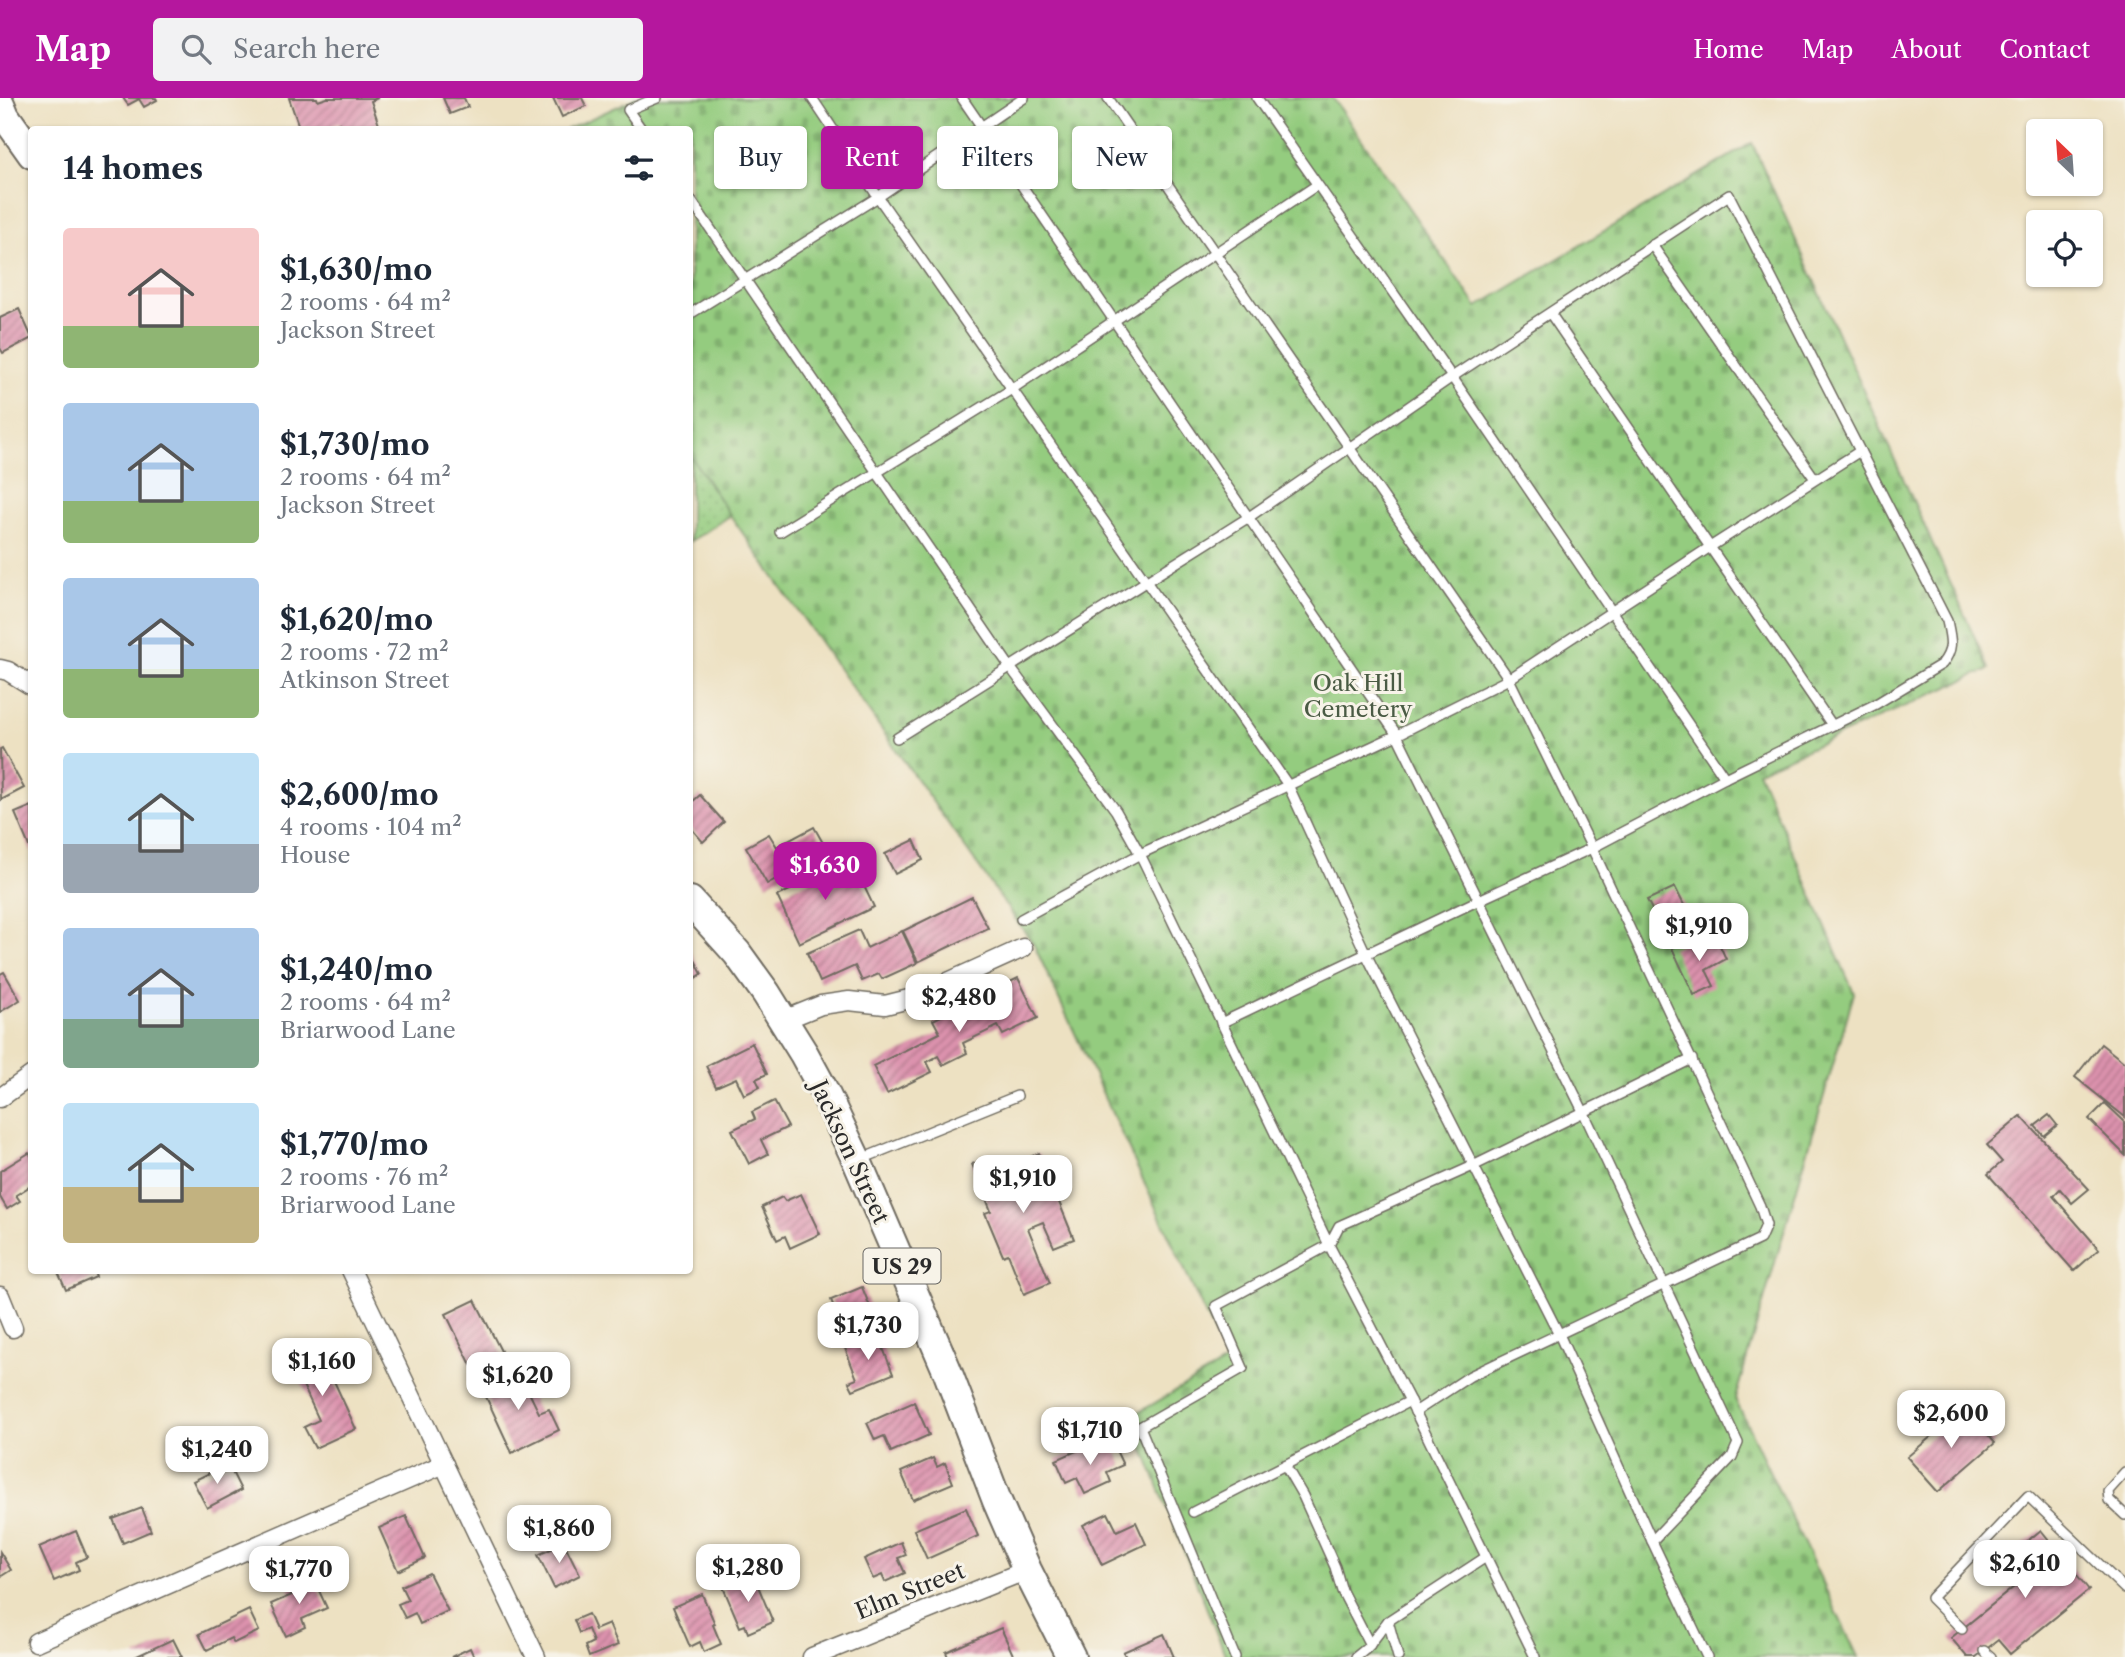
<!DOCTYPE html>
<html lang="en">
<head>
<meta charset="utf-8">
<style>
  body { margin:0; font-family:"Libre Caslon Text",serif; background:#f2f2f3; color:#1f2937; height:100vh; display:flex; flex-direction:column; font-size:26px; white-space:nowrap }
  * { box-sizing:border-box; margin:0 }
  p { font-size:23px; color:#747a83 }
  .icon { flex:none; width:38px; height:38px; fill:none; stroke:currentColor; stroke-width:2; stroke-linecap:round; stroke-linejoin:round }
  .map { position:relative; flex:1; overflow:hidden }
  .details { position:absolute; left:28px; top:28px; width:665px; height:1148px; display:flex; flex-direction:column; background:#fff; border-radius:7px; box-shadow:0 2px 5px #0004 }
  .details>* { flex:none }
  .guide { position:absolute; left:714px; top:28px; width:665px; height:63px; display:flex; gap:14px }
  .needle { width:46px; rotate:335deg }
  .buttons { position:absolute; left:2026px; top:21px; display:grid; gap:14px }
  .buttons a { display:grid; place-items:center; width:77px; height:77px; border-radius:7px; background:#fff; box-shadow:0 2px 5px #0004; font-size:35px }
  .price { position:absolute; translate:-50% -60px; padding:0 16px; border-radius:14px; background:#fff; color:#222; font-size:23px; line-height:46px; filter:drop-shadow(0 2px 4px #0008) }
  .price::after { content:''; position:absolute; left:50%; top:42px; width:21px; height:16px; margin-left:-10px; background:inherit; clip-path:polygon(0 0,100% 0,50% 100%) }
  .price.active { background:#b5179e; color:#fff }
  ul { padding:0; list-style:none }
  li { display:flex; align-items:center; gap:21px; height:175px; padding:0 35px }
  li span { display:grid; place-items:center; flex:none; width:196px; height:140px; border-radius:7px; color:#555 }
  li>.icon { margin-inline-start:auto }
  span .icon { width:84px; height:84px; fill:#fffc; stroke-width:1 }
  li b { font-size:30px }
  h2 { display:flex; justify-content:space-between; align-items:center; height:84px; padding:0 35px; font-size:30px }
  .pill { padding:0 24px; border-radius:7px; background:#fff; box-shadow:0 2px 5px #0004; font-size:24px; line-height:63px }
  .pill.active { background:#b5179e; color:#fff }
  header { display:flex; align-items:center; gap:42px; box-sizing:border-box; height:98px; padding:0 35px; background:#b5179e; color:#fff }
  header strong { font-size:33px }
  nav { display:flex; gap:38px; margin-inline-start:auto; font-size:24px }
  .search { width:490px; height:63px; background:#f2f2f3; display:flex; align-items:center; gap:18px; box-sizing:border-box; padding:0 24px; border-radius:7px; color:#747a83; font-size:26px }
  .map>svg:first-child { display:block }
  .grass { fill:url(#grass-dots); stroke:#607c55; stroke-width:2 }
  .cemetery { fill:url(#cemetery-stones); stroke:#607c55; stroke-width:2 }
  .building { fill:url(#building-hatch) }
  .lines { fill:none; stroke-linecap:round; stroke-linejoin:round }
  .service-casing { stroke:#6f6b60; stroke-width:12 }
  .minor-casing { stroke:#6f6b60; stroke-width:21 }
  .primary-casing { stroke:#6f6b60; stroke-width:32 }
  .service { stroke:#fff; stroke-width:9 }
  .minor { stroke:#fff; stroke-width:18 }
  .primary { stroke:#fff; stroke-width:28 }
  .labels { text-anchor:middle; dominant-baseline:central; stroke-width:6; stroke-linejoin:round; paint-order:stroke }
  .shield { fill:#f7f3e8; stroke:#686764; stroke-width:2 }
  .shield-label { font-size:21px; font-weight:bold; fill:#2b2b2b }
  .park-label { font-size:23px; fill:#4a5b44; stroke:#f7f3e8 }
  .street-label { font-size:23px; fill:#2b2b2b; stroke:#f7f3e8 }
</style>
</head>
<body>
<header>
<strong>Map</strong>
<div class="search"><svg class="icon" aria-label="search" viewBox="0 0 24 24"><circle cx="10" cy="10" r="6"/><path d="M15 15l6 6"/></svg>Search here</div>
<nav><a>Home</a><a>Map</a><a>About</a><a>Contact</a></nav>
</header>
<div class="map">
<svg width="2125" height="1559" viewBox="0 0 2125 1559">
  <defs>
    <pattern id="grass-dots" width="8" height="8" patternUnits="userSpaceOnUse" patternTransform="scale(1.75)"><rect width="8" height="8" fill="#94cc7f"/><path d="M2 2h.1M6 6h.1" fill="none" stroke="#80af6e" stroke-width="1.8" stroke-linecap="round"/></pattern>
    <pattern id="cemetery-stones" width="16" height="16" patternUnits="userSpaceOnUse" patternTransform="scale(1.75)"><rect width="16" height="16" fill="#94cc7f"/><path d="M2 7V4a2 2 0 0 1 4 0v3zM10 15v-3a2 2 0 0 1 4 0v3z" fill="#80af6e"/></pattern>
    <pattern id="building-hatch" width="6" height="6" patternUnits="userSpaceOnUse" patternTransform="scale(1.75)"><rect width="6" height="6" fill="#dc92ad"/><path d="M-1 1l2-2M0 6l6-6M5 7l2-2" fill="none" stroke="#b3778d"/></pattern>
  </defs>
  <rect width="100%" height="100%" fill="#f7f3e8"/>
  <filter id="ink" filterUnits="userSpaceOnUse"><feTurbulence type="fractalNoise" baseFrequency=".0143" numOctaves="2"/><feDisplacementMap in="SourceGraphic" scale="14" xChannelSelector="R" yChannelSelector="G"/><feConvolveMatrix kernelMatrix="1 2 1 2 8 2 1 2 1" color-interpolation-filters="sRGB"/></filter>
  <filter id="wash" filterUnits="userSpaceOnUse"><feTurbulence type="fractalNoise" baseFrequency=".00686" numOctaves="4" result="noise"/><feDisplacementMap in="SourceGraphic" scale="28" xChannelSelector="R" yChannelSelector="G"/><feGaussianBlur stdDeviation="1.57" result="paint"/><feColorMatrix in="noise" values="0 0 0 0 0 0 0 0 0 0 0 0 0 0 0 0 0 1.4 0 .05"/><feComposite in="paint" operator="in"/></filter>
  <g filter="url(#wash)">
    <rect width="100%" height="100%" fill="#ede1c2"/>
    <path class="grass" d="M690,357l40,60 -26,18 -14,8z"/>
    <path class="cemetery" d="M636,0h697l144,209 275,-164 237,526 -231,102 96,222 -119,406 123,258h-632l-95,-240 96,-56 -193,-416 -304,-430 -40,-60v-325h-124z"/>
    <g id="blocks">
      <g class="building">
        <path d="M123,0h33l1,2 -13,7 -5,-8 -11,6z"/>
        <path d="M289,0h28l1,3 9,-3h51l-7,3 8,24 -10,5h-28l-2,-7 -17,7h-22z"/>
        <path d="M443,0h21l4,9 -18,7z"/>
        <path d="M553,0h29l4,8 -24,11z"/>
        <path d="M19,211l13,29 -29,15 -3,-5v-30z"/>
        <path d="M2,650l22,40 -23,12 -1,-51z"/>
        <path d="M700,697l24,27 -21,20 -13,-15v-23z"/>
        <path d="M32,708v45h-1l-16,-38z"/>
        <path d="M814,729l13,23 -60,34 -21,-37 23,-13 8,13z"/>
        <path d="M914,742l9,20 -28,14 -10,-20z"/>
        <path d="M852,763l22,46 -75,36 -22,-47z"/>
        <path d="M1675,789l13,26 -27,14 -14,-27z"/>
        <path d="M972,799l16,31 -70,34 -15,-31z"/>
        <path d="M859,832l8,18 35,-17 15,32 -35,16 -3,-5 -17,7 -7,-15 -35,16 -13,-29z"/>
        <path d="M1691,841l5,11 21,-11 9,20 -20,11 8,16 -20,9 -22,-47z"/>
        <path d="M690,852l12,24 -12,7z"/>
        <path d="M4,874l16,28 -20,12v-38z"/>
        <path d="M1018,880l20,40 -35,17 -5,-9 -35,17 4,10 -24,12 -5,-9 -11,6 5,10 -45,22 -14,-28 67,-33 -7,-13z"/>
        <path d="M752,945l15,31 -11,5 4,8 -16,8 -8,-17 -20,9 -10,-21z"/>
        <path d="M2101,946l24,19v54l-50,-40z"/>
        <path d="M774,1003l14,26 -27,13 7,14 -19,10 -17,-34 23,-11 -3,-7z"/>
        <path d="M2105,1005l20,19v33l-36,-36z"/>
        <path d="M2049,1017l8,10 -13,11 -9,-10z"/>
        <path d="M2021,1018l68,73 -17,14 -12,-14 -7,7 46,53 -25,22 -86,-97 14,-12 -15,-17z"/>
        <path d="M29,1055l3,4v28l-16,10 4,6 -13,8 -7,-12v-26z"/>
        <path d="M1039,1055l35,86 -20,8 -11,-25 -15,6 22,55 -26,11 -16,-40 -5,2 -18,-43 6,-2 -19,-47 15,-6 4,10 11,-5 6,15 15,-6 -4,-10z"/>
        <path d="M801,1096l19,40 -30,14 -5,-12 -8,4 -15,-33 20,-10 3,4z"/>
        <path d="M57,1172h36l3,7 -30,13z"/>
        <path d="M862,1189l11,27 -31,13 -11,-27z"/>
        <path d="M475,1202l28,55 -30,14 -27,-55z"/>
        <path d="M878,1237l15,39 -40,16 -4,-8 8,-3 -12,-31z"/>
        <path d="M317,1246l39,85 -41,19 -11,-21 15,-7 -29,-63z"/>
        <path d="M513,1272l8,16 4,-2 14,29 10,-4 10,21 -47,23 -31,-67z"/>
        <path d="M914,1304l15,33 -38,17 -7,-16 -9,4 -8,-17z"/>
        <path d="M1965,1310l30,35 -57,49 -31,-35z"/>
        <path d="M1092,1346l4,7 17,-7 10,21 -16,7 4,10 -26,12 -8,-16 -11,5 -10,-23z"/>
        <path d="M933,1360l4,9 8,-4 8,20 -40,17 -12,-28z"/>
        <path d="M228,1366l13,26 -34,18 -14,-27z"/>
        <path d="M142,1410l9,23 -28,12 -10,-24z"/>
        <path d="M966,1410l12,28 -51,23 -13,-29z"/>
        <path d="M1108,1415l9,18 19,-9 10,22 -44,21 -19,-40z"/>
        <path d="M406,1418l19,42 -27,13 -19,-43z"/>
        <path d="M2041,1432l48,60 -79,64 -12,-14 -22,17h-9l-16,-19 74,-60 -17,-21z"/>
        <path d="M76,1433l11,26 -11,5 3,8 -25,11 -15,-34z"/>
        <path d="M901,1444l5,13 -8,3 7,15 -20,9 -3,-7 -9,4 -9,-20z"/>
        <path d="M564,1445l16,32 -26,13 -16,-33z"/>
        <path d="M0,1454l11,18 -11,7z"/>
        <path d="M429,1475l19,38 -28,13 -5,-11 -10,5 -7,-14 10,-4 -7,-14z"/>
        <path d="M753,1476l20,48 -25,11 -3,-8 -5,2 -17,-40z"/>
        <path d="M313,1480l14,30 -25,11 3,8 -19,9 -15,-32 21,-9 -3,-7z"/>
        <path d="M702,1496l13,30 -2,1 8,19 -17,8 -4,-10 -10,5 -17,-40z"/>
        <path d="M249,1512l10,21 -25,12 -3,-5 -24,12 -8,-16z"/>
        <path d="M588,1516l7,16 14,-6 9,21 -29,12 -4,-11 8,-4 -5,-13 -9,4 -5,-13z"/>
        <path d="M1001,1530l13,29h-66l-2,-5z"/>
        <path d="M1164,1536l10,23h-48l-3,-5z"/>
        <path d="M173,1541l9,18h-47z"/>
        <path d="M470,1550l4,9h-23z"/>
      </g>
    </g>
  </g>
  <g filter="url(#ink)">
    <use href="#blocks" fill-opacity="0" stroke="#6f6b60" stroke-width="2"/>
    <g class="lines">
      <g class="service-casing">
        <g id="service">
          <path d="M812,0l66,99 410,588 78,169 192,378 94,209 55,116"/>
          <path d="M962,0l435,637 186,376 155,332 -6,14 -80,84"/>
          <path d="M1108,0l401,581 83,169 168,358 6,19 -6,14 -290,137 -55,36"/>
          <path d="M1257,0l195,279 273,401"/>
          <path d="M642,32l-14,-20 29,-12"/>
          <path d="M690,101l320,468 106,144 24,43 189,391 81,156 125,256"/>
          <path d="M1652,147l163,234"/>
          <path d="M690,216l188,-117 146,-99"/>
          <path d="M780,434l232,-143 305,-204"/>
          <path d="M897,640l352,-221 203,-140 277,-182 131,256 -150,96 -160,-234"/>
          <path d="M1021,821l119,-65 257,-119 112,-56 201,-132 122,178"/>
          <path d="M1221,925l258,-123 113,-52 133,-70 151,-74 66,-40c12,-15 9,-24 5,-43l-87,-170"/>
          <path d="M859,1062l158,-64"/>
          <path d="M1285,1367l18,31 32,71 7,24 28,54"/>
          <path d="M2125,1374l-17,19 1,9 16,15"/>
          <path d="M1193,1414l217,-111"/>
          <path d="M1388,1523l10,36"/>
          <path d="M1962,1531l-31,-31 97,-102 97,93"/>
          <path d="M1984,1553l7,6"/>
          <path d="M1235,1559l-95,-230 103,-59 -27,-62 113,-61 10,-19 134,-60 219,-107"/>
          <path d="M1356,1559l11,-9 21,-27 98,-64"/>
        </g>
      </g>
      <g class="minor-casing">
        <g id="minor">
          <path d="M0,571l8,2 24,15"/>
          <path d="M784,922l37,-15 28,-4 36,4 28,-7 110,-50"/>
          <path d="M0,1000l32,-23"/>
          <path d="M351,1172l185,387"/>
          <path d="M0,1198l13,32"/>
          <path d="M36,1544l408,-178"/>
          <path d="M812,1559l215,-87"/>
        </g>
      </g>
      <g class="primary-casing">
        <g id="primary">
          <path d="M0,6l5,12 27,38"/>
          <path d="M690,803l47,52 29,40 38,61 19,35 34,72 89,207 51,133 30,69 44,87"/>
        </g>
      </g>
      <use href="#service" class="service"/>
      <use href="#minor" class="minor"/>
      <use href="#primary" class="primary"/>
    </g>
  </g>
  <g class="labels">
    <rect class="shield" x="863.5" y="1150.5" width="77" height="35" rx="5"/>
    <g class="shield-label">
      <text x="902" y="1168">US 29</text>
    </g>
    <g class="park-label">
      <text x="1358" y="585">Oak Hill<tspan x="1358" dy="26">Cemetery</tspan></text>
    </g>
    <g class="street-label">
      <text transform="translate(850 1054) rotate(65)">Jackson Street</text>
      <text transform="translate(910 1493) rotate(-22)">Elm Street</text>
    </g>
  </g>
</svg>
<div class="buttons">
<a><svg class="needle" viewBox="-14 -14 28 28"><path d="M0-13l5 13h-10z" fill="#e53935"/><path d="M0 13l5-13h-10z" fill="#747a83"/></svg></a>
<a><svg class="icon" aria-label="locate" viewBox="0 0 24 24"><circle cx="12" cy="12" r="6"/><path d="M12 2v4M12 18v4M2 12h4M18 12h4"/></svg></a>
</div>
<b class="price active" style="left:825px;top:804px">$1,630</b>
<b class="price" style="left:1699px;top:865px">$1,910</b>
<b class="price" style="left:959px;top:936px">$2,480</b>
<b class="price" style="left:1023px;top:1117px">$1,910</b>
<b class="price" style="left:868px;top:1264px">$1,730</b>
<b class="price" style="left:322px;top:1300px">$1,160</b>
<b class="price" style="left:518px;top:1314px">$1,620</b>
<b class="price" style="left:1951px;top:1352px">$2,600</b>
<b class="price" style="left:1090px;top:1369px">$1,710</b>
<b class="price" style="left:217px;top:1388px">$1,240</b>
<b class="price" style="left:559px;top:1467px">$1,860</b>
<b class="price" style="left:2025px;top:1502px">$2,610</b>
<b class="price" style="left:748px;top:1506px">$1,280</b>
<b class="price" style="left:299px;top:1508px">$1,770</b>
<div class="guide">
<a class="pill">Buy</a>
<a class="pill active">Rent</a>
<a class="pill">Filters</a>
<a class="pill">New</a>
</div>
<section class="details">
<h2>14 homes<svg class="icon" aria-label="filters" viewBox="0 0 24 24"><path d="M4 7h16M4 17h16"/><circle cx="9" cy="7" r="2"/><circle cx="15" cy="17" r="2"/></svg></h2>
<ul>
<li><span style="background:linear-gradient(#f6c9c9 70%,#8fb573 0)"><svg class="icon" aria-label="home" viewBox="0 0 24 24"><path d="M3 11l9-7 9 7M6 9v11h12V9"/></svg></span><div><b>$1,630/mo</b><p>2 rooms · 64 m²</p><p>Jackson Street</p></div></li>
<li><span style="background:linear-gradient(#a9c7e8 70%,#8fb573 0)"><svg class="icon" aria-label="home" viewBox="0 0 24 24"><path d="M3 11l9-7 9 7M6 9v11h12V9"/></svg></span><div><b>$1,730/mo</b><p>2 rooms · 64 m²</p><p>Jackson Street</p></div></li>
<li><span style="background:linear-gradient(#a9c7e8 65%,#8fb573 0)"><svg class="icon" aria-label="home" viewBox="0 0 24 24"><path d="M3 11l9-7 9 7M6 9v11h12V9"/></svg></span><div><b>$1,620/mo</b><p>2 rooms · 72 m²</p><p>Atkinson Street</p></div></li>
<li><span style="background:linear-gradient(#bfe0f5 65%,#9aa5b1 0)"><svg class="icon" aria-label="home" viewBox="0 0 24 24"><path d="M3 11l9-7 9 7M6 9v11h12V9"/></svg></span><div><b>$2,600/mo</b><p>4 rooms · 104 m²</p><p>House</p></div></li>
<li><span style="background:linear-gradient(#a9c7e8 65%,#7fa58c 0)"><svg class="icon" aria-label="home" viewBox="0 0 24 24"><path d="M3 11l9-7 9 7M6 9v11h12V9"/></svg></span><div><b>$1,240/mo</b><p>2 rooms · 64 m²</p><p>Briarwood Lane</p></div></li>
<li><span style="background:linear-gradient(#bfe0f5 60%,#c2b280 0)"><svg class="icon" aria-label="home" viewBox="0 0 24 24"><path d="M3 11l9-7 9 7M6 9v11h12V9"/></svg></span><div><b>$1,770/mo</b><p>2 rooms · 76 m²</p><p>Briarwood Lane</p></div></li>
</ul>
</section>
</div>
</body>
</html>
